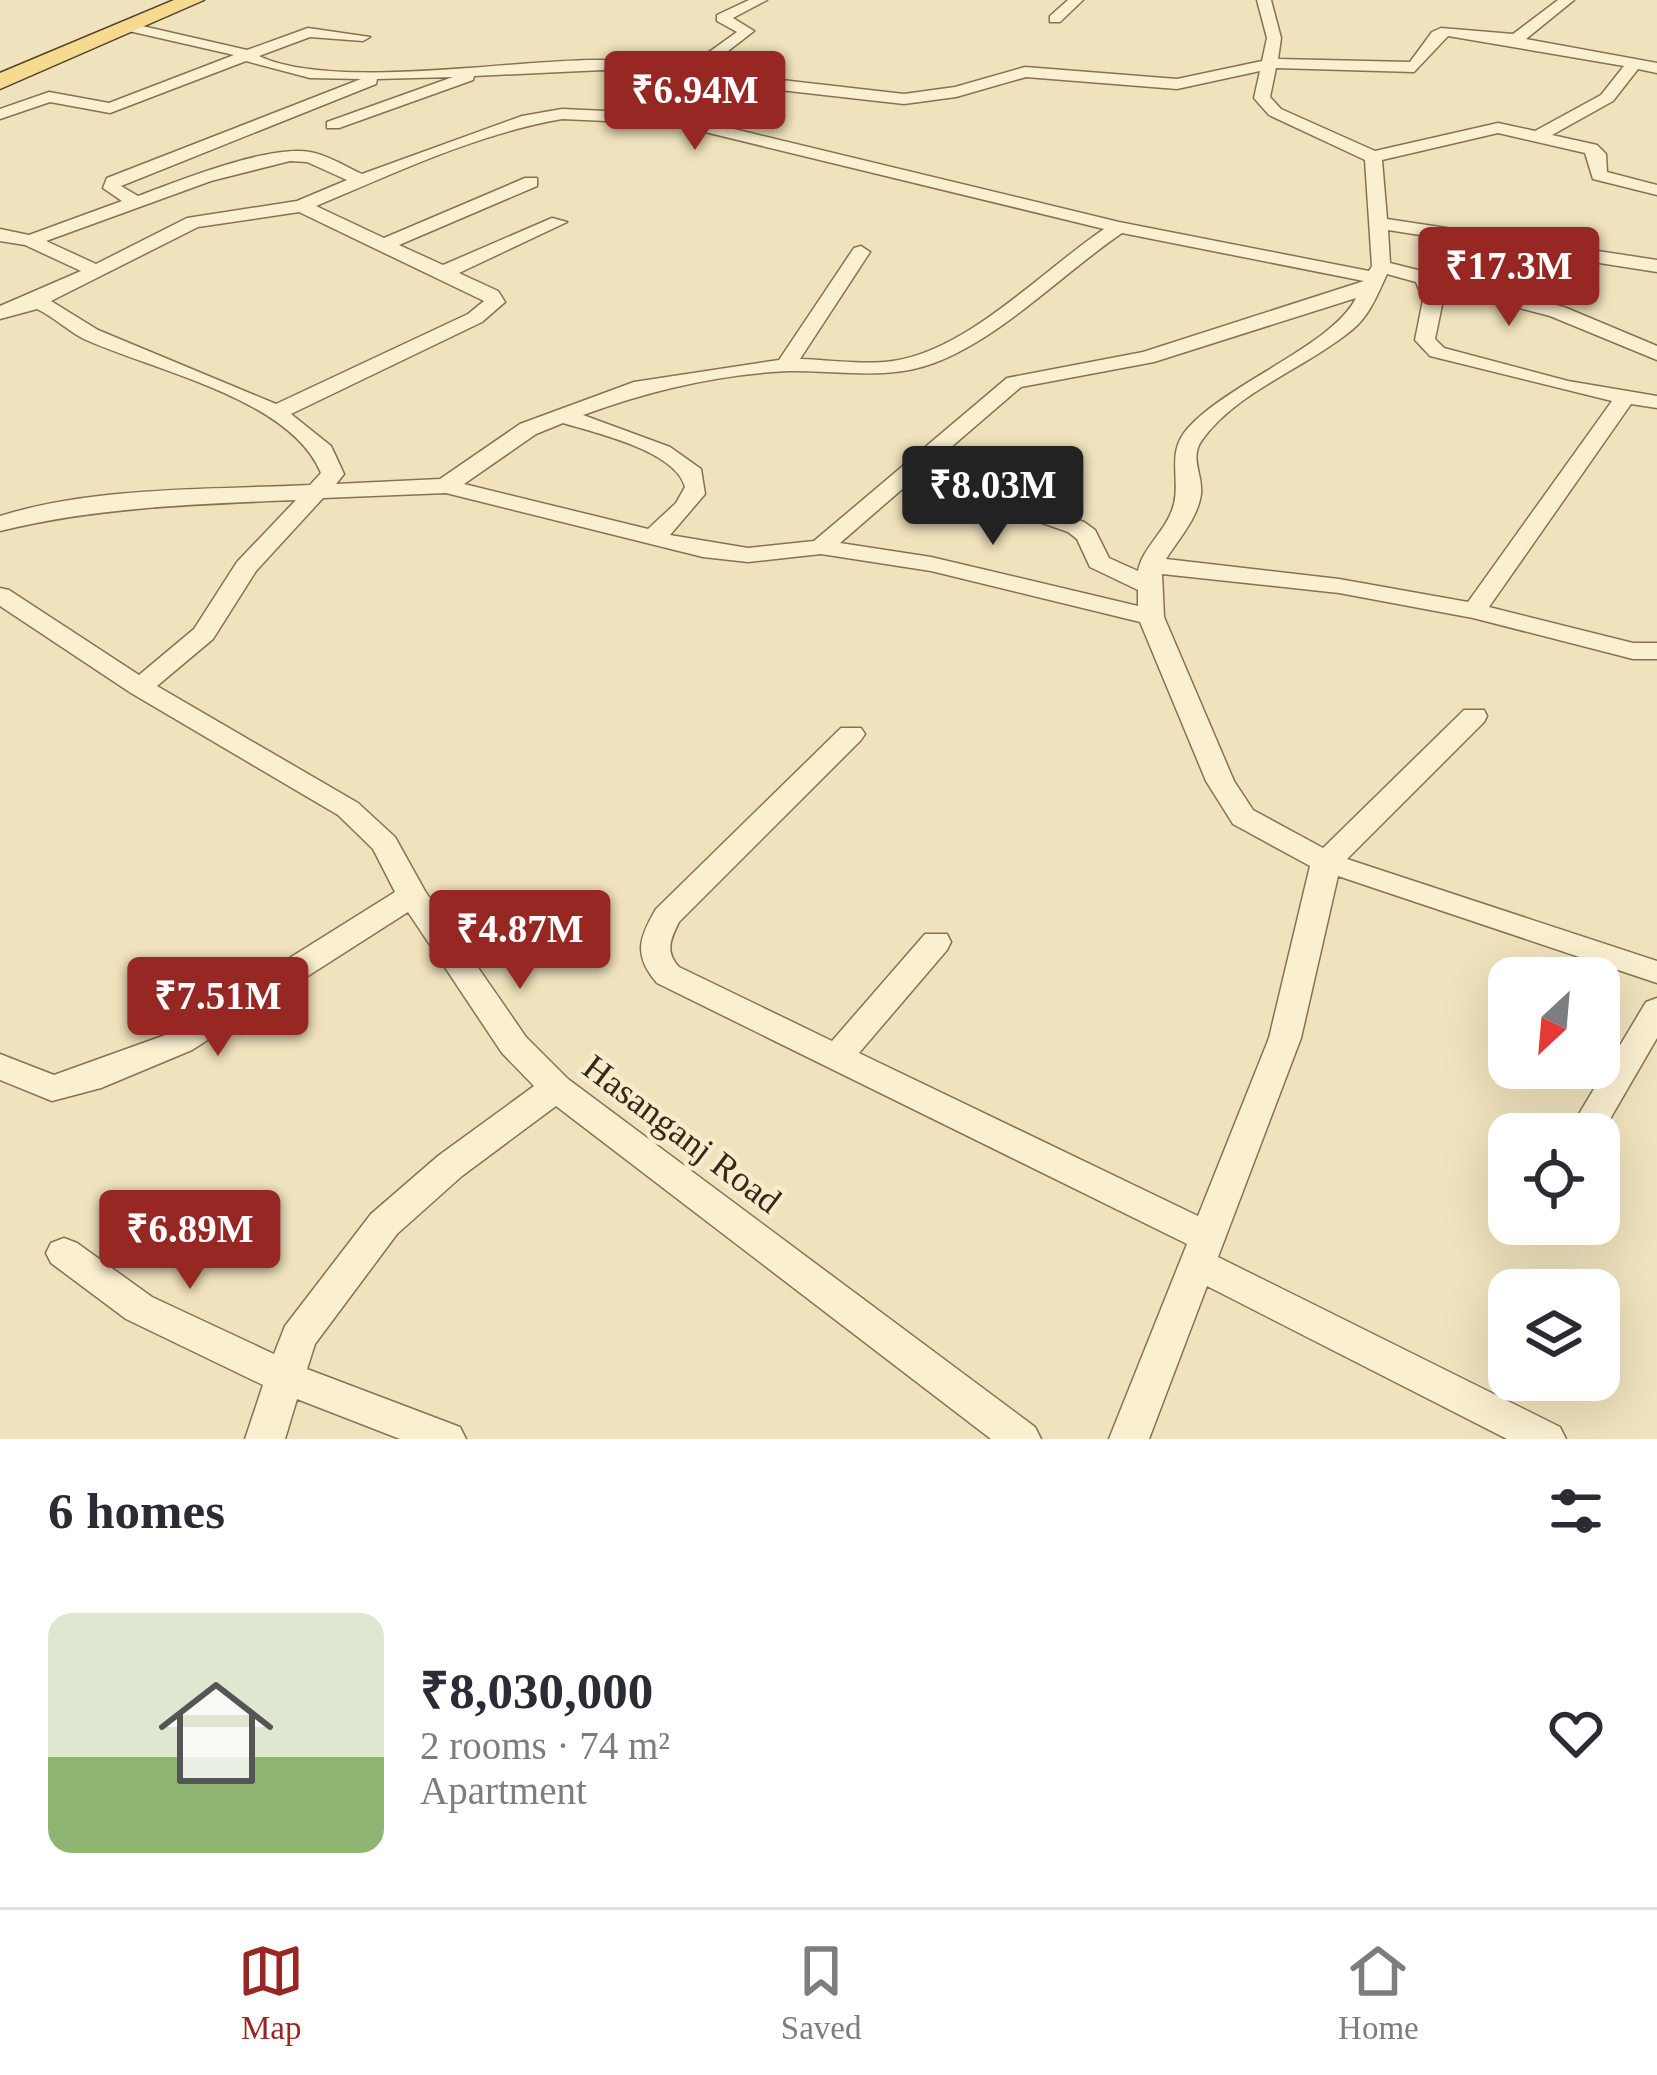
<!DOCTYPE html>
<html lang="en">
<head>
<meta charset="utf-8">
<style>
  body { margin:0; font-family:"Times New Roman",serif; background:#f7f7f7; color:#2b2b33; height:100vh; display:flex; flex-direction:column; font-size:45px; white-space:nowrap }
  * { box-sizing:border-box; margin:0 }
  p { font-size:39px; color:#7c7c81 }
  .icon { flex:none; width:66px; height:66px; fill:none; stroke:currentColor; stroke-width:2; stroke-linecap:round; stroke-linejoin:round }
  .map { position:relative; height:1439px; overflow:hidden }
  .side { display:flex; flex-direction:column; background:#fff; flex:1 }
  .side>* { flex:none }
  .needle { width:78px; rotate:206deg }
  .buttons { position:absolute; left:1488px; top:957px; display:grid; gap:24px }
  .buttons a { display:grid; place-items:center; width:132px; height:132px; border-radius:24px; background:#fff; box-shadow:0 12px 48px #0002; font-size:60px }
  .price { position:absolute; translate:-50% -102px; padding:0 27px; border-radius:12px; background:#972723; color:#fff; font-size:39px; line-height:78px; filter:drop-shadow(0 3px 6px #0008) }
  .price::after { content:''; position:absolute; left:50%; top:72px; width:36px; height:27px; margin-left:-18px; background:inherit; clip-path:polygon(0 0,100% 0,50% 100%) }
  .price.selected { background:#222; color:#fff }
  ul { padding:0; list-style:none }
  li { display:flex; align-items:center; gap:36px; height:300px; padding:0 48px }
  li+li { border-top:3px solid #e1e1e2 }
  li span { display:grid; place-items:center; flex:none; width:336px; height:240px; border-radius:24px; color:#555 }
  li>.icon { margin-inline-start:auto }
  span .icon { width:144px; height:144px; fill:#fffc; stroke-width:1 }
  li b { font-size:51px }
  h2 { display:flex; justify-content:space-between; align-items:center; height:144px; padding:0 48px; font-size:51px }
  .menu { display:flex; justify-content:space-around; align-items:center; height:168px; border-top:3px solid #e1e1e2; background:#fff; font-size:33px; color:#7c7c81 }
  .menu a { display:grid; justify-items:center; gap:6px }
  .menu .selected { color:#972723 }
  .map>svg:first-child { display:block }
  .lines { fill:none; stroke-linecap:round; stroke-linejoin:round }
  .minor-casing { stroke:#877155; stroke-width:3 }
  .primary-casing { stroke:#543f2a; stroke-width:3 }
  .minor { fill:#faefcf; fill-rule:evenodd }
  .primary { fill:#f5da90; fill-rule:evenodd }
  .labels { text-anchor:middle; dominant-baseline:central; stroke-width:9; stroke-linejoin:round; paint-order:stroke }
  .street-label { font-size:36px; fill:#35281a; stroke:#f6eccb }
</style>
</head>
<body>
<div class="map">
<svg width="1657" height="1439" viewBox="0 0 1657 1439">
  <rect width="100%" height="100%" fill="#efe2bc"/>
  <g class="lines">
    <g class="minor-casing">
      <g id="minor">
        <path d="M749,0h18l-34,18 21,13 -52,40 202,23 51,-7 70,-20 152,12 85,-18 5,-23 -10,-38h14l10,38 -3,21 132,3 22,-30 9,-4 72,6 45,-34h16l-48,39 131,24v10l-19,-4 -25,32 -61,34 45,10 9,9 1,18 50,13v10l-64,-16 -8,-26 -87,-20 -116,27 5,59 270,41v12l-269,-42 2,33 174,44 93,39v14l-107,-44 -112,-29 5,13 -8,39 9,9 124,33 89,15v12l-26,-4 -142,203 144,36h24v16h-24l-160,-41 -134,-25 -177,-19 2,43 70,164 19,29 70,38 141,-138h20l3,6 -3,6 -137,137 310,102v22l-319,-107 -37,162 -83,219 342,170 6,12h-59l-300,-153 -58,153h-40l78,-195 -530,-261c-24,-28 -18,-45 -1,-74l185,-181h20l4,6 -4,6 -182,182c-9,18 -14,30 0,45l153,74 93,-107h22l4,8 -4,8 -88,103 339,163 71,-178 41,-172 -77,-42 -27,-43 -66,-159 -209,-51 -110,-17 -73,8 -45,-5 -257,-64 -123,5 -67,73 -43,68 -56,47 201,117 37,34 30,54 101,146 42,42 467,348 6,12h-50l-435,-333 -94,70 -65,58 -82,110 -8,25 153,58 6,12h-66l-103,-40 -12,40h-40l18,-54 -137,-66 -75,-56 -5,-10 5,-10 13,-5 13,5 75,54 122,57 11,-28 86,-112 67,-58 96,-70 -32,-33 -94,-141 -216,138 -91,38 -49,13 -52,-21v-26l54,21 114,-41 227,-142 -22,-43 -35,-34 -207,-122 -131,-87v-18l9,2 130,85 55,-46 43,-67 59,-62c-99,4 -200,7 -296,31v-15c97,-30 209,-26 310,-31l11,-12c-31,-75 -167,-102 -237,-134 -16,-8 -30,-22 -47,-30l-37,10v-13l81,-35 -56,-26 -25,-4v-12l29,6 93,-34 -19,-13 4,-10 254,-99 -51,-1 -64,-17 -136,52 -60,-11 -50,17v-10l49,-17 60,11 125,-48 -114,-26 -2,-3 7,-4 122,28 61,-22 62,9 -7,4 -53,-4 -51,19c74,35 256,3 342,4 28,1 56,6 83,10l53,-38 -20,-11v-6zM1448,36l176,30 -23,29 -66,36 -37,-8 -123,28 -94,-42 -11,-12 6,-29 138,4zM603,70l301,34 52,-7 70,-20 151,12 83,-18 -6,27 15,17 96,45 7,106 -3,5 -250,-49 -447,-108 -110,-5 -40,7 -160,58c-16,-7 -34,-19 -52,-22 -40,-8 -132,29 -172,44l-17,-10 255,-102 1,-5 76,-2 -126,45v6h12l134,-48 1,-4zM562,119l110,5 432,105c-62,42 -136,121 -211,132 -29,4 -63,-1 -93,-2l70,-107 -9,-6 -7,2 -75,112 -145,22 -114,42 -80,55 -104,5 8,-10 -13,-28 -40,-32 191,-92 23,-20 -7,-11 -39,-18 108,-51 -15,-4 -109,47 -44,-20 138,-59v-8h-12l-141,60 -68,-32c79,-33 160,-72 246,-87zM290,161l17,1 40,18 -50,21 -110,17 -91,46 -50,-23 165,-60zM299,212l185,89 -16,13 -192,90 -178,-74 -47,-29 147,-74zM1122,233l242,48 -221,71 -136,26 -193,163 -66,7 -78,-13 35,-41 -4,-25 -31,-22 -87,-32c65,-24 136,-41 206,-44 49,-1 98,10 145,-8 67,-25 128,-89 188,-130zM1387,274l29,8 7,18 -8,40 15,16 182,45 -144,201 -129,-23 -173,-20c12,-19 32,-41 35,-65 2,-20 -12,-36 1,-54 36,-50 105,-72 151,-111 17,-14 25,-36 34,-55zM1356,298c-23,47 -128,85 -168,130 -25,27 -3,57 -18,87 -9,20 -28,35 -32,56l-29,-13 -14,-28 -11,-8 -156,-55 93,-80 133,-25zM563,423c33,10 113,28 122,64l-9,16 -28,26 -184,-45 72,-50zM915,478l153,54 9,7 13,28 48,23v16l-207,-49 -91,-14z"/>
        <path d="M1068,0h15l-23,22h-10v-6z"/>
        <path d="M1657,998v40l-58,100v-4h-32l79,-132z"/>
      </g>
    </g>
    <g class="primary-casing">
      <path id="primary" d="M174,0h30l-204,89v-16z"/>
    </g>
    <use href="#minor" class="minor"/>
    <use href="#primary" class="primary"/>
  </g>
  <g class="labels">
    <g class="street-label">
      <text transform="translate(682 1134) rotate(37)">Hasanganj Road</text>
    </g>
  </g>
</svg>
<div class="buttons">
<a><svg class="needle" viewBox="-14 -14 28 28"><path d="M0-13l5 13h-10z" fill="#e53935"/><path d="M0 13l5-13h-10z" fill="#7c7c81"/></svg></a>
<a><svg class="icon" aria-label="locate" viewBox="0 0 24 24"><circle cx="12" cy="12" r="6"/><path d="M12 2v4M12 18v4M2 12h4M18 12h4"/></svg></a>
<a><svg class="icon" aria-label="layers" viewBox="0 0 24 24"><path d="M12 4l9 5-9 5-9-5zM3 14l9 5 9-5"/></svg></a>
</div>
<b class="price" style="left:695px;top:153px">₹6.94M</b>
<b class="price" style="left:1509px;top:329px">₹17.3M</b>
<b class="price selected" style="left:993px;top:548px">₹8.03M</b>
<b class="price" style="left:520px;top:992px">₹4.87M</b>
<b class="price" style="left:218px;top:1059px">₹7.51M</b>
<b class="price" style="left:190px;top:1292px">₹6.89M</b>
</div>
<section class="side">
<h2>6 homes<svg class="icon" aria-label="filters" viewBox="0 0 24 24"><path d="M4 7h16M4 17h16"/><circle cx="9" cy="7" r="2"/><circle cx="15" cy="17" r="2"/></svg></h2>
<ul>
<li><span style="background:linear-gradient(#dfe7d0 60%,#8fb573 0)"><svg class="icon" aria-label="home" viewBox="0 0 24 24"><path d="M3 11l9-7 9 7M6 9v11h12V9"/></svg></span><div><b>₹8,030,000</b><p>2 rooms · 74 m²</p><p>Apartment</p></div><svg class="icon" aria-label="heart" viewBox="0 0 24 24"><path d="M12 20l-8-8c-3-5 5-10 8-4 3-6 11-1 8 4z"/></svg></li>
</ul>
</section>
<nav class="menu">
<a class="selected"><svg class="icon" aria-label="map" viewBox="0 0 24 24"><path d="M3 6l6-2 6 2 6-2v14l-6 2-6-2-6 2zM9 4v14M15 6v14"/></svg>Map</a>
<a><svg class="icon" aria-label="saved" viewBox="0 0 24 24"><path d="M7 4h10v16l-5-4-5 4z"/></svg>Saved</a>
<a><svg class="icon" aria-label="home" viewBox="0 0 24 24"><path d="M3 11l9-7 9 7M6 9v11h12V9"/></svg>Home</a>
</nav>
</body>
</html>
